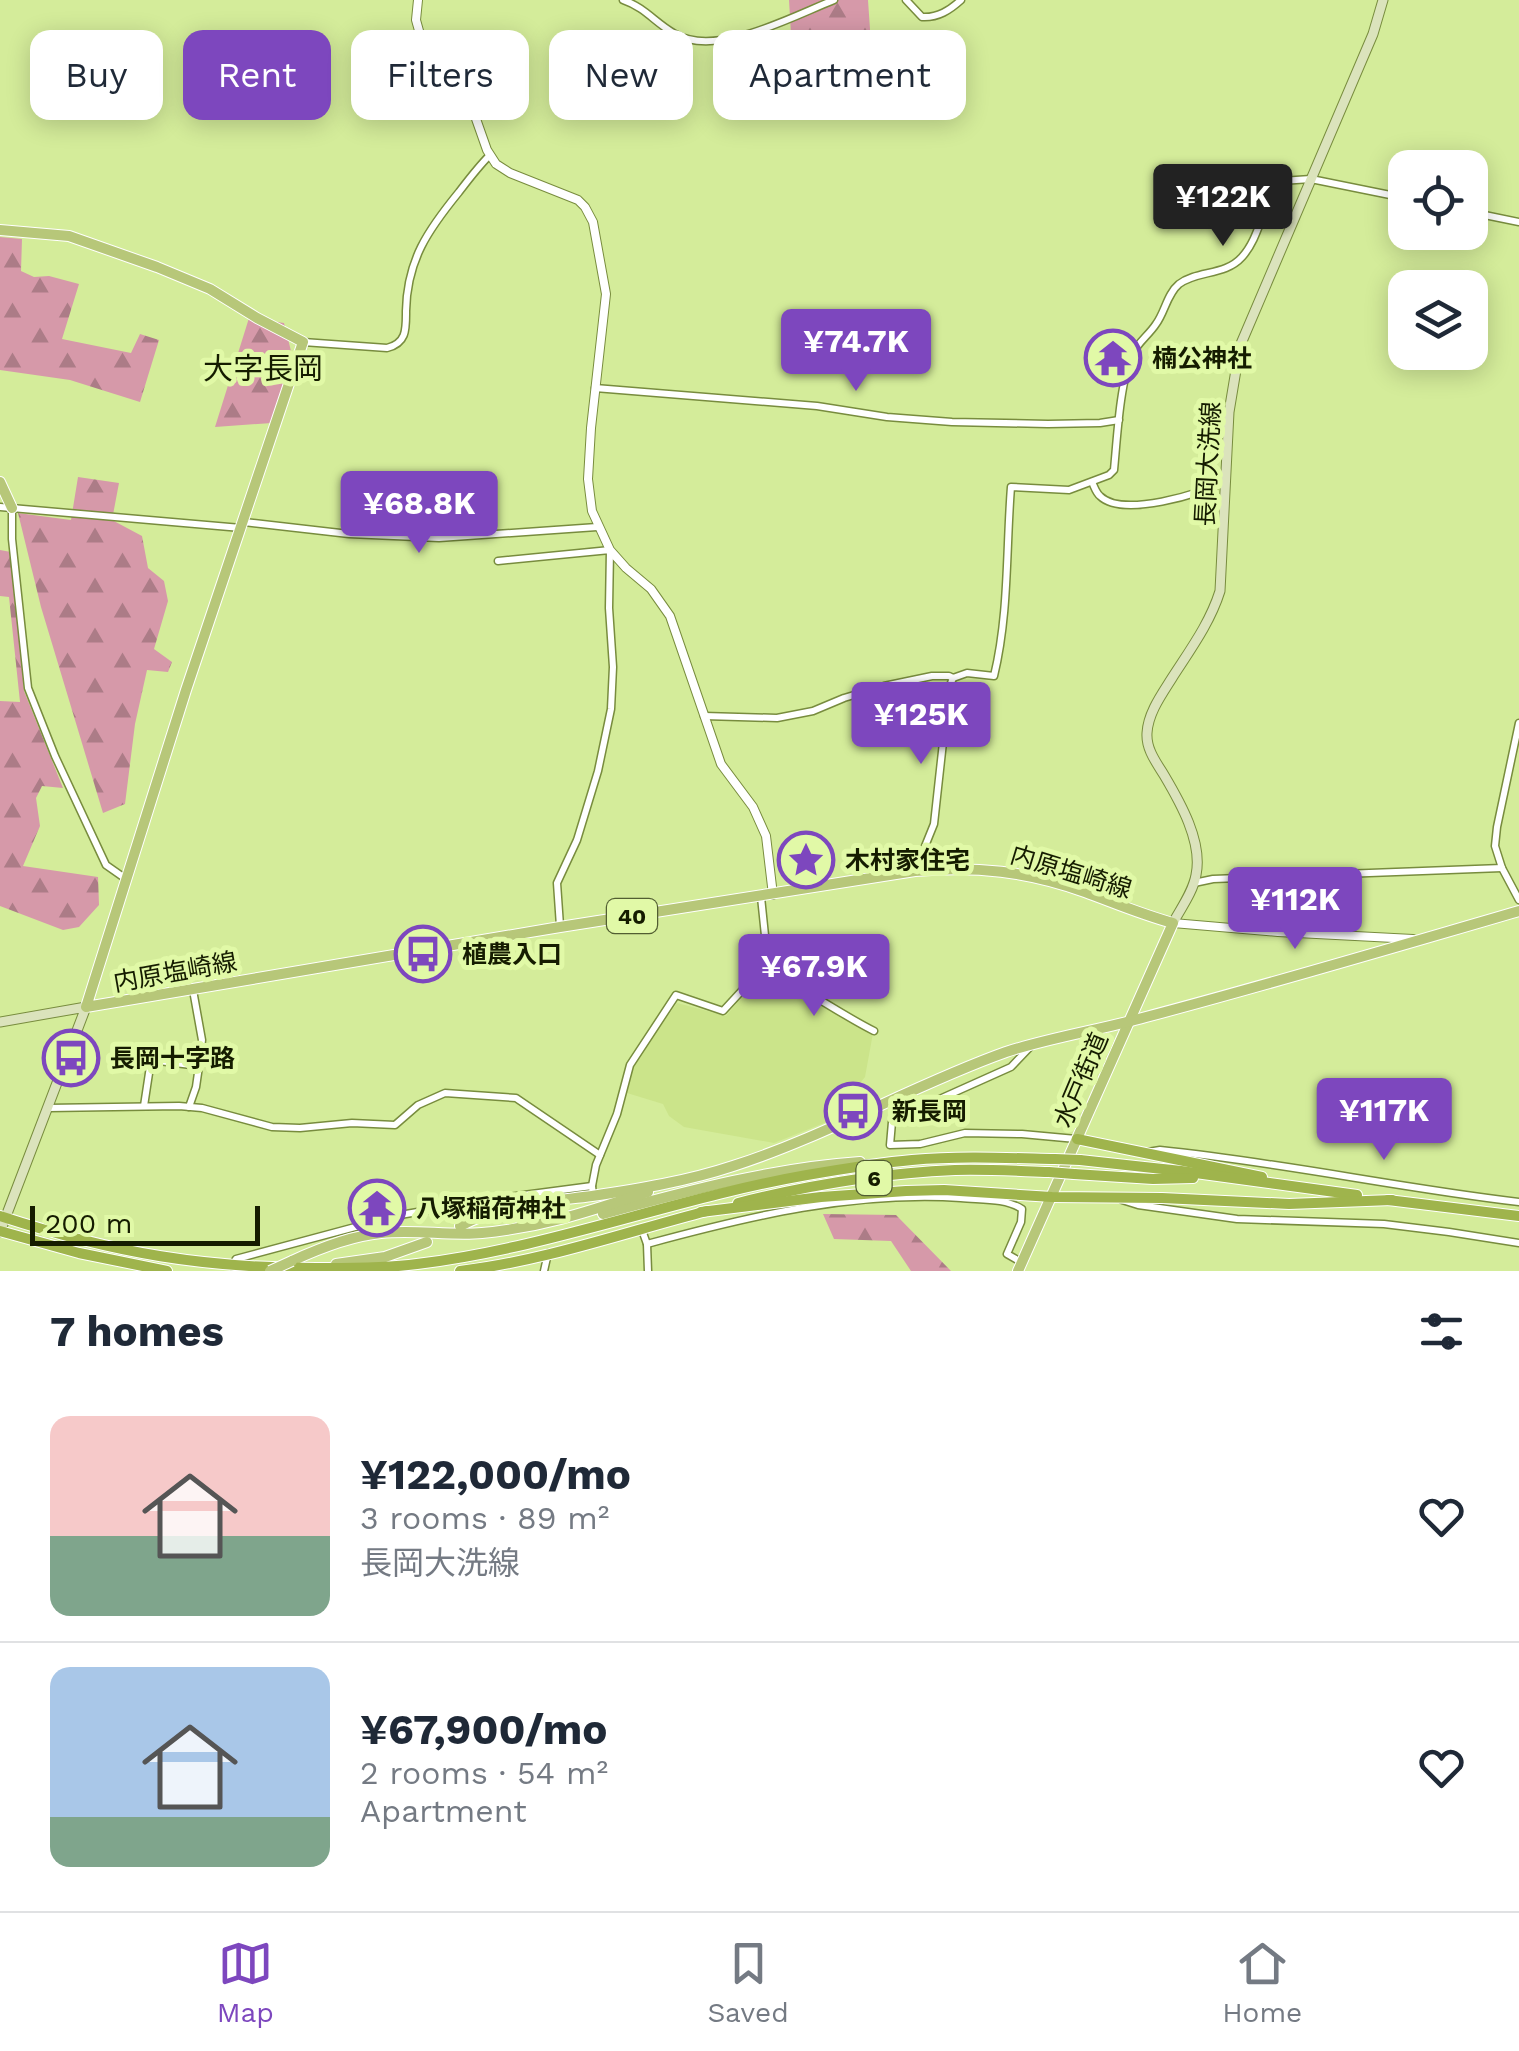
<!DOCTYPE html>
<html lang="en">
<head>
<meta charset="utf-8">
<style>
  body { margin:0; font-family:"Work Sans","Noto Sans JP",sans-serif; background:#f2f2f3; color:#1f2937; height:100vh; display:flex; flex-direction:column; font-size:38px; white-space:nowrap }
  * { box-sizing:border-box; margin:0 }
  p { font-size:32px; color:#747a83 }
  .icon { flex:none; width:55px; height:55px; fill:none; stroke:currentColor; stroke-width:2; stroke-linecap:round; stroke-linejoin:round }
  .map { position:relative; height:1271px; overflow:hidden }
  .drawer { display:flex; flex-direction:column; background:#fff; flex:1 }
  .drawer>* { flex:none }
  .hud { position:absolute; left:30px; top:30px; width:1000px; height:90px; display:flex; gap:20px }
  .fabs { position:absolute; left:1388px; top:150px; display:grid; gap:20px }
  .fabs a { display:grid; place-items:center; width:100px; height:100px; border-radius:20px; background:#fff; box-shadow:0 5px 25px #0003; font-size:50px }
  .scale { position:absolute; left:30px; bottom:25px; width:230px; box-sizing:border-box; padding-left:10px; border:5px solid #151c00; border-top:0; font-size:28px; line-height:35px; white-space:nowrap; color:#151c00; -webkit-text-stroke:8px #e1f9a7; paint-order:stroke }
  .price { position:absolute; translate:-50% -85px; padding:0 22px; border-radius:10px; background:#7d47be; color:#fff; font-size:32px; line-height:65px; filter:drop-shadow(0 2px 5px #0008) }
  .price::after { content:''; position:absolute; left:50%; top:60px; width:30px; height:22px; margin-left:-15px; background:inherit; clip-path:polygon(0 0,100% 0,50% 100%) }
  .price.selected { background:#222; color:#fff }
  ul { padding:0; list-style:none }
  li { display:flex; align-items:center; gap:30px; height:250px; padding:0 50px }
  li+li { border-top:2px solid #e0e1e3 }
  li span { display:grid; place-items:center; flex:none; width:280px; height:200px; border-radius:20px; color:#555 }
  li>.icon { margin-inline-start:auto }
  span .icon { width:120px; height:120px; fill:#fffc; stroke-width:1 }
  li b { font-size:42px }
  h2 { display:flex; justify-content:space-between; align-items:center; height:120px; padding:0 50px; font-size:42px }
  .chip { padding:0 35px; border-radius:20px; background:#fff; box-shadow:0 5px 25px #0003; font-size:35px; line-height:90px }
  .chip.selected { background:#7d47be; color:#fff }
  .tabs { display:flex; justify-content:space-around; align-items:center; height:140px; border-top:2px solid #e0e1e3; background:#fff; font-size:28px; color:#747a83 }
  .tabs a { display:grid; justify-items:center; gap:5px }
  .tabs .selected { color:#7d47be }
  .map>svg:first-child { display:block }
  .built { fill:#cbe48a }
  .forest { fill:url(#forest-firs) }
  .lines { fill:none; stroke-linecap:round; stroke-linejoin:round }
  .minor-casing { stroke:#788c3e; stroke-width:9 }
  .tertiary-casing { stroke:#788c3e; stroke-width:10 }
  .secondary-casing { stroke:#788c3e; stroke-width:11 }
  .primary-casing { stroke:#fff; stroke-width:12 }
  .trunk-casing { stroke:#fff; stroke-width:12 }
  .minor { stroke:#fff; stroke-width:6 }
  .tertiary { stroke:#fff; stroke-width:8 }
  .secondary { stroke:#dbe3bc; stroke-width:9 }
  .primary { stroke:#b7c779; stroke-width:10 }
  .trunk { stroke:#9fb44c; stroke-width:10 }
  .primary-bridge-casing { stroke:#fff; stroke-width:12; stroke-linecap:butt }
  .trunk-bridge-casing { stroke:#fff; stroke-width:12; stroke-linecap:butt }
  .primary-bridge { stroke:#b7c779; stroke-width:10 }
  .trunk-bridge { stroke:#9fb44c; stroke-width:10 }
  .labels { text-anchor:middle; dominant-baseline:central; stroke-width:10; stroke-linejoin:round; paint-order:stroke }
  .shield { fill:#e1f9a7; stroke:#525e32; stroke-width:2.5 }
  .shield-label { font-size:22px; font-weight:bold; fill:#151c00 }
  .poi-label { font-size:25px; font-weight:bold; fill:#151c00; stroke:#e1f9a7; text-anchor:start }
  .street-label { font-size:25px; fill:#151c00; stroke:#e1f9a7 }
  .quarter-label { font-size:30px; fill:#151c00; stroke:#e1f9a7 }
</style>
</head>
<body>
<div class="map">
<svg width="1519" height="1271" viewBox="0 0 1519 1271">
  <defs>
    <pattern id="forest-firs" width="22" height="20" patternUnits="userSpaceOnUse" patternTransform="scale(2.5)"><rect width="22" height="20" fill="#d699a9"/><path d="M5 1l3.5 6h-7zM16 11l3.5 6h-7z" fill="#ac7c87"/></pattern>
  </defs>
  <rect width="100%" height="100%" fill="#d4ec9a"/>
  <path class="built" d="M776,980l97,53 -8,44 -36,44 -55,22 -90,-16 -15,-11 -6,-12 -36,-11 7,-29 43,-61 49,13 21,-25 17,-10z"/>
  <g class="forest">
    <path d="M789,0h79l7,102 -49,2 -11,-33 -60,-3 -9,-24 45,-10z"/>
    <path d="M0,237l22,2 -1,32 13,6 15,-1 30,8 -17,55 69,14 9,-19 19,6 -19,62 -70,-22 -70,-10z"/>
    <path d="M249,318l35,5 8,32 -20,68 -57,4z"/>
    <path d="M78,477l41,6 -7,37 30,16 6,32 16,13 4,20 -14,48 18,13 -4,10 -21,-2 -12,54 -10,80 -22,9 -62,-206 -23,-94 53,7z"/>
    <path d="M0,550l11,2 13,139 39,97 -21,-2 -6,12 4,28 -17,40 75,11 1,28 -20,22 -16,3 -63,-24v-205l20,1 -11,-105 -9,-1z"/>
    <path d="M823,1214l73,1 55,56h-40l-20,-30 -57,-2z"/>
  </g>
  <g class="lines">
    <g class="minor-casing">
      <g id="minor">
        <path d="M623,0c23,8 32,23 52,34 42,24 118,-18 159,-34"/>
        <path d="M906,0l16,17c16,1 28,-7 39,-17"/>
        <path d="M1470,212l49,10"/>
        <path d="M303,342l84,6c20,-5 19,-19 19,-37 1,-51 22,-81 53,-119 10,-13 19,-25 30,-36"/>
        <path d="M595,388l222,18 70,11 65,5 96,2 52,-1 19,-3"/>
        <path d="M1092,482c2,4 4,11 8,14 22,22 101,-2 126,-15"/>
        <path d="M0,507l241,21"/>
        <path d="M12,508v31l16,149 27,68 51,109 20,14"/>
        <path d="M244,522l105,12 90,4 158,-11"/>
        <path d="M498,561l112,-11 -1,58 4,59 -2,42 -13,62 -21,69 -20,43 3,43"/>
        <path d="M704,716l73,2 36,-7 31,-13 40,-12 48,-10h17l4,2 14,-5 27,3c15,-62 12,-126 17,-189l58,3 40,-15 5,-5c3,-31 6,-88 18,-115 5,-12 17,-20 24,-31 9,-12 11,-30 23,-40 19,-14 46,-8 63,-27 19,-21 20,-54 39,-76l30,-2 94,19"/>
        <path d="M1519,723l-22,104 -2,19 7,22 17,32"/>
        <path d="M915,871l19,-47 15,-136 4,-10"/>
        <path d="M1194,883l19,-4 289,-11"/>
        <path d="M769,974c37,14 69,39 105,57"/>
        <path d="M1032,1045l-21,22 -116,52 -3,3 -2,23 30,-1 45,-11 57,1 54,5"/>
        <path d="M144,1106l7,-46 48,6 3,-26 -9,-50"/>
        <path d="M189,1107l7,-20 3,-21"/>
        <path d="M48,1108l131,-2 23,2 70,19 28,1 52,-5 43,2 23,-20 27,-12 71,5 84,57"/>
        <path d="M1148,1152l12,-2c120,12 239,38 359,52"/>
        <path d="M593,1195l-1,-9 4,-21 21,-51 13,-49 46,-70 47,16 24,-26 22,-11 -8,-77"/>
        <path d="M1122,1200l16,5 99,14 147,5 65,8 70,11"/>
        <path d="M642,1230l5,14 1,27"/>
        <path d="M647,1244c103,-28 207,-53 314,-46 20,2 44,0 61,11l-1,13 -14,32 14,8"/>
        <path d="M232,1266l4,-7 164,-44 100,-17 92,-12"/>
        <path d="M544,1271l4,-18"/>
      </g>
    </g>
    <g class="tertiary-casing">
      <g id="tertiary">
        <path d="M418,0l-2,20 7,25 46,54 18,51 9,14 14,9 68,27 7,7 8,15 13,72 -15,134 -3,51 4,32 18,39 16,18 25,21 19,27 51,148 32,43 13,29 7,59"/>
        <path d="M1173,923l105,9 135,7"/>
      </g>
    </g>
    <g class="secondary-casing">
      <g id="secondary">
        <path d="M1173,923c8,-15 20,-31 23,-48 7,-33 -16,-73 -32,-100 -8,-13 -18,-26 -17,-42 1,-20 15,-39 25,-55 18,-28 38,-55 48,-87l9,-179 11,-66 133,-312 10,-34"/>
        <path d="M0,1022l86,-15 -86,225"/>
      </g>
    </g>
    <g class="primary-casing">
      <g id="primary">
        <path d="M0,230l69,6 88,31 53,22 47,29 46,24 -117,348 -100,317 474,-80 355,-56c61,-5 112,0 170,21 30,11 58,23 88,31l-155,348"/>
        <path d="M0,482l12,26"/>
        <path d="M603,1214c85,-23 169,-46 257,-52"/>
        <path d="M460,1226c42,-22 86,-24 132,-30 47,-7 96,-15 141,-30 94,-30 180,-81 273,-114 46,-15 94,-22 140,-35 125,-33 249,-70 373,-106"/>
        <path d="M292,1261c28,-13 58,-25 89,-28 33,-4 68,3 101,0 62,-6 108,-22 166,-41"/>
        <path d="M336,1264l49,-7 42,-15"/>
      </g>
    </g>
    <g class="trunk-casing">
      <g id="trunk">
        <path d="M1077,1139l185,38"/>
        <path d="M1080,1160l101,11 176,24"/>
        <path d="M1074,1174l79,5 40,-1"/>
        <path d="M1388,1200l131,16"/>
        <path d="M738,1203c71,-18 145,-30 217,-33 31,-1 63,1 94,2"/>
        <path d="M701,1212l120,-15 85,-6 38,-1 108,7 110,1 127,6 103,-4"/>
        <path d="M0,1216c113,37 207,53 326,52 31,0 61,0 91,-4 133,-16 258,-66 390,-89 35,-6 70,-12 105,-15 47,-4 95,-2 143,-1"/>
        <path d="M0,1231l79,22 88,18"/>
        <path d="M460,1271c84,-10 166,-39 247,-60"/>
      </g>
    </g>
    <use href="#minor" class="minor"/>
    <use href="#tertiary" class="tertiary"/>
    <use href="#secondary" class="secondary"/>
    <use href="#primary" class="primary"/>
    <use href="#trunk" class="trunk"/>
    <g class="primary-bridge-casing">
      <path id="primary-bridge" d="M270,1271l22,-10"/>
    </g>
    <g class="trunk-bridge-casing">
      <g id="trunk-bridge">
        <path d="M1055,1159l25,1"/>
        <path d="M1049,1172l25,2"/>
      </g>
    </g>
    <use href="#primary-bridge" class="primary-bridge"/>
    <use href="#trunk-bridge" class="trunk-bridge"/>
  </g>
  <defs>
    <g id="temple-ring" transform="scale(2.875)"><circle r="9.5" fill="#e1f9a7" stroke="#7d47be" stroke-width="1.5"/><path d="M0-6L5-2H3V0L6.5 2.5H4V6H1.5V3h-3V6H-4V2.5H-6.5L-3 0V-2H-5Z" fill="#7d47be"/></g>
    <g id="sight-ring" transform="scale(2.875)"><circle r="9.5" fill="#e1f9a7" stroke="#7d47be" stroke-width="1.5"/><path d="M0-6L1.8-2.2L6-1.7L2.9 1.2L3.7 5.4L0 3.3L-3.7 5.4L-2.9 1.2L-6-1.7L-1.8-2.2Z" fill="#7d47be"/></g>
    <g id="bus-ring" transform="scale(2.875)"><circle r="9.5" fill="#e1f9a7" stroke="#7d47be" stroke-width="1.5"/><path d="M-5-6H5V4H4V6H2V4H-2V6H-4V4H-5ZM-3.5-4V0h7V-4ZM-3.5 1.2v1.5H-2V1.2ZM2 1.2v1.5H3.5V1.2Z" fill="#7d47be"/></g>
  </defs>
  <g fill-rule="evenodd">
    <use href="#temple-ring" x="1113" y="358"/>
    <use href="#sight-ring" x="806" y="860"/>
    <use href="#bus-ring" x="423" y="954"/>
    <use href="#bus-ring" x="71" y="1058"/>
    <use href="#bus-ring" x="853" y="1111"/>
    <use href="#temple-ring" x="377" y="1208"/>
  </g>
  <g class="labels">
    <g class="shield">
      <rect x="607" y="899" width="50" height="34" rx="8"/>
      <rect x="856.5" y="1161" width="35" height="34" rx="8"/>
    </g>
    <g class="shield-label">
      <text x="632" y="916">40</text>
      <text x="874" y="1178">6</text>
    </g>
    <g class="poi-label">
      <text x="1152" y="358">楠公神社</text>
      <text x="845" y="860">木村家住宅</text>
      <text x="462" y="954">植農入口</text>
      <text x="110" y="1058">長岡十字路</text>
      <text x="892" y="1111">新長岡</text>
      <text x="416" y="1208">八塚稲荷神社</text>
    </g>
    <g class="street-label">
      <text transform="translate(1208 464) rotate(-87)">長岡大洗線</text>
      <text transform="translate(1071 872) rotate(17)">内原塩崎線</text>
      <text transform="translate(175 972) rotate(-10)">内原塩崎線</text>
      <text transform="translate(1081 1080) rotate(-67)">水戸街道</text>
    </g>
    <g class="quarter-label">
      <text x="263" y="368">大字長岡</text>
    </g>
  </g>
</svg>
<div class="fabs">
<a><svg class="icon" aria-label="locate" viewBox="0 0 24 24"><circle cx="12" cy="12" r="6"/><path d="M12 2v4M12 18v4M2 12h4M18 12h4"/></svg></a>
<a><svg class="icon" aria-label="layers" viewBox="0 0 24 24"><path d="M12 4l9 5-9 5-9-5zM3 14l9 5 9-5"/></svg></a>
</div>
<div class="scale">200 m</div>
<b class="price selected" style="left:1223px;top:249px">¥122K</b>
<b class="price" style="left:856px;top:394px">¥74.7K</b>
<b class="price" style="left:419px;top:556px">¥68.8K</b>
<b class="price" style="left:921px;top:767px">¥125K</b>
<b class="price" style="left:1295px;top:952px">¥112K</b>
<b class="price" style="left:814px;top:1019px">¥67.9K</b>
<b class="price" style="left:1384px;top:1163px">¥117K</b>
<div class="hud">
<a class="chip">Buy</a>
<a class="chip selected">Rent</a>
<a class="chip">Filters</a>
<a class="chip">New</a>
<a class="chip">Apartment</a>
</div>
</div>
<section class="drawer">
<h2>7 homes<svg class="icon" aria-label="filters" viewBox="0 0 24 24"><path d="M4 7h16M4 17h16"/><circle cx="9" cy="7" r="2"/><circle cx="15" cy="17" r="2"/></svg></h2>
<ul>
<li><span style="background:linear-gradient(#f6c9c9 60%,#7fa58c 0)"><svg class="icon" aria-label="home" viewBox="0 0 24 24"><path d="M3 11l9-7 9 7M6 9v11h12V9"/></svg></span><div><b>¥122,000/mo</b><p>3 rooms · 89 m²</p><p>長岡大洗線</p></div><svg class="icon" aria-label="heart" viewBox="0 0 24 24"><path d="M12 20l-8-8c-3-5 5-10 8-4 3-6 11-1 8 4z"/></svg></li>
<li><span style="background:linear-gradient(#a9c7e8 75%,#7fa58c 0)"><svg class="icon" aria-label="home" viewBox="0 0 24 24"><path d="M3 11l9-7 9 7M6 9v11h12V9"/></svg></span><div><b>¥67,900/mo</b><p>2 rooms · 54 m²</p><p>Apartment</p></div><svg class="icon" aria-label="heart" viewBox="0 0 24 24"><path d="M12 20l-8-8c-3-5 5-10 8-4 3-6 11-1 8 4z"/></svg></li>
</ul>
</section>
<nav class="tabs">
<a class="selected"><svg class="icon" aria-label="map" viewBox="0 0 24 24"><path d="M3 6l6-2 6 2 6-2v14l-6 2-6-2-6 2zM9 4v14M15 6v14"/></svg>Map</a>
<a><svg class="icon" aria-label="saved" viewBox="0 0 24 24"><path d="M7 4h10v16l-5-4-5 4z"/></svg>Saved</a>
<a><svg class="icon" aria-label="home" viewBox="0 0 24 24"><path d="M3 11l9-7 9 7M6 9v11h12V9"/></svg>Home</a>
</nav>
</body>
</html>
